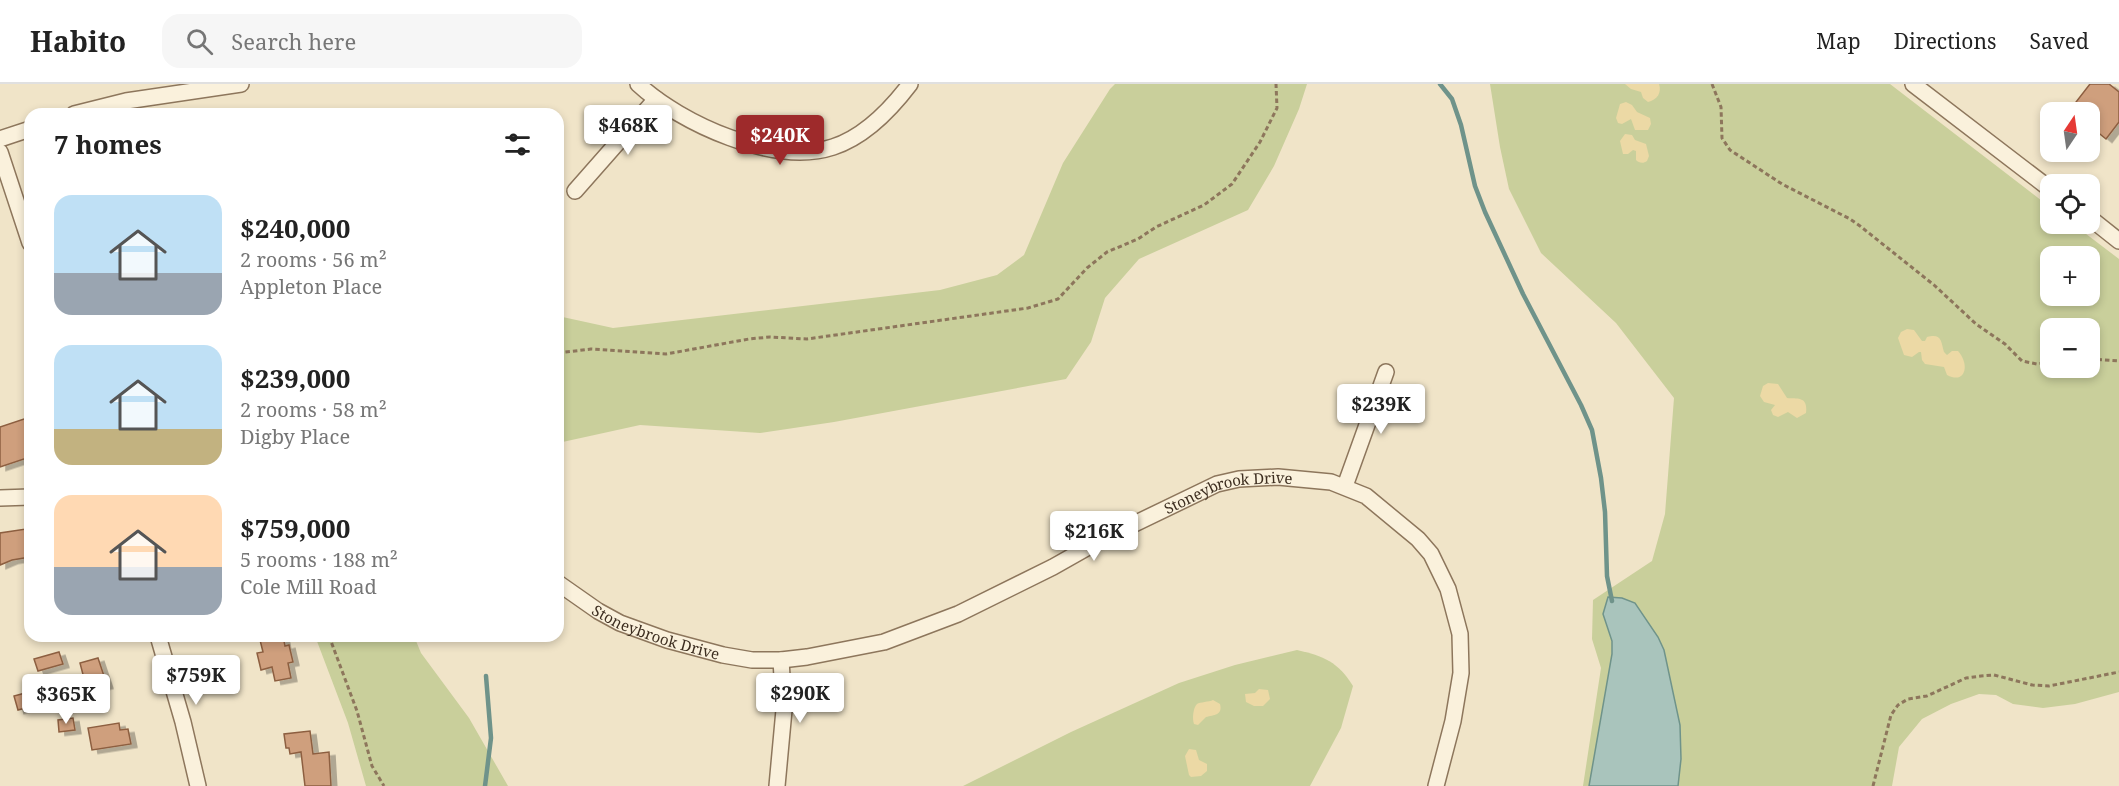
<!DOCTYPE html>
<html lang="en">
<head>
<meta charset="utf-8">
<style>
  body { margin:0; font-family:"Noto Serif",serif; background:#f6f6f6; color:#222; height:100vh; display:flex; flex-direction:column; font-size:22px; white-space:nowrap }
  * { box-sizing:border-box; margin:0 }
  p { font-size:20px; color:#767676 }
  .icon { flex:none; width:33px; height:33px; fill:none; stroke:currentColor; stroke-width:2; stroke-linecap:round; stroke-linejoin:round }
  .map { position:relative; flex:1; overflow:hidden }
  .details { position:absolute; left:24px; top:24px; width:540px; height:534px; display:flex; flex-direction:column; background:#fff; border-radius:18px; box-shadow:0 3px 9px #0003 }
  .details>* { flex:none }
  .needle { width:39px; rotate:13deg }
  .tools { position:absolute; left:2040px; top:18px; display:grid; gap:12px }
  .tools a { display:grid; place-items:center; width:60px; height:60px; border-radius:12px; background:#fff; box-shadow:0 3px 9px #0003; font-size:30px }
  .price { position:absolute; translate:-50% -51px; padding:0 14px; border-radius:6px; background:#fff; color:#222; font-size:20px; line-height:39px; filter:drop-shadow(0 2px 3px #0008) }
  .price::after { content:''; position:absolute; left:50%; top:36px; width:18px; height:14px; margin-left:-9px; background:inherit; clip-path:polygon(0 0,100% 0,50% 100%) }
  .price.on { background:#9e2a2b; color:#fff }
  ul { padding:0; list-style:none }
  li { display:flex; align-items:center; gap:18px; height:150px; padding:0 30px }
  li span { display:grid; place-items:center; flex:none; width:168px; height:120px; border-radius:18px; color:#555 }
  li>.icon { margin-inline-start:auto }
  span .icon { width:72px; height:72px; fill:#fffc; stroke-width:1 }
  li b { font-size:26px }
  h2 { display:flex; justify-content:space-between; align-items:center; height:72px; padding:0 30px; font-size:26px }
  header { display:flex; align-items:center; gap:36px; box-sizing:border-box; height:84px; padding:0 30px; background:#fff; border-bottom:2px solid #e0e0e0 }
  header strong { font-size:28px }
  nav { display:flex; gap:33px; margin-inline-start:auto; font-size:21px }
  .search { width:420px; height:54px; background:#f6f6f6; display:flex; align-items:center; gap:15px; box-sizing:border-box; padding:0 21px; border-radius:18px; color:#767676; font-size:22px }
  .map>svg:first-child { display:block }
  .green { fill:#c9cf9b; fill-rule:evenodd }
  .sand { fill:#ecd9a5 }
  .water { fill:#a9c4bc; stroke:#6f938a; stroke-width:1.5 }
  .lines { fill:none; stroke-linecap:round; stroke-linejoin:round }
  .stream { stroke:#6f938a; stroke-width:4.5 }
  .building { fill:#cf9f7d; stroke:#8d5f41; stroke-width:1.5; filter:url(#shadow) }
  .minor-casing { stroke:#8d765c; stroke-width:18 }
  .path { stroke:#8d765c; stroke-width:3; stroke-dasharray:4.5 3; stroke-linecap:butt }
  .minor { stroke:#faf1dc; stroke-width:15 }
  .labels { text-anchor:middle; dominant-baseline:central; stroke-width:5; stroke-linejoin:round; paint-order:stroke }
  .street-label { font-size:15px; fill:#3d2e20; stroke:#f7eed8 }
</style>
</head>
<body>
<header>
<strong>Habito</strong>
<div class="search"><svg class="icon" aria-label="search" viewBox="0 0 24 24"><circle cx="10" cy="10" r="6"/><path d="M15 15l6 6"/></svg>Search here</div>
<nav><a>Map</a><a>Directions</a><a>Saved</a></nav>
</header>
<div class="map">
<svg width="2119" height="702" viewBox="0 0 2119 702">
  <defs>
    <filter id="shadow"><feDropShadow dx="6" dy="3.5" stdDeviation="0" flood-color="#0004"/></filter>
  </defs>
  <rect width="100%" height="100%" fill="#f0e4c8"/>
  <g class="green">
    <path d="M1115,0h192l-8,25 -25,57 -26,44 -109,49 -34,39 -14,44 -25,37 -232,43 -74,11 -120,-8 -82,18v-127l55,12 327,-38 57,-15 27,-20 39,-92 47,-74z"/>
    <path d="M1490,0h400l160,123v17h23l46,35v433l-44,12 -32,4 -30,-4 -17,-9 -17,-1 -28,10 -29,15 -23,28 -7,39h-309l18,-118 -9,-29 1,-39 59,-39 13,-47 9,-116 -58,-75 -75,-70 -32,-64 -9,-42zM2050,172h40v40h-40zM2050,244h40v40h-40z"/>
    <path d="M315,552h99l7,17 48,65 39,68h-142l-18,-63z"/>
    <path d="M1297,566c27,6 41,12 56,36l-12,42 -31,58h-347l108,-54 108,-49 56,-18z"/>
  </g>
  <g class="sand">
    <path d="M1625,0h34c3,9 -2,16 -11,18l-5,-4 -2,-6 -10,-3z"/>
    <path d="M1626,18l6,3 5,7 13,6 1,6 -3,6h-13l-4,-11 -9,5 -4,-1 -2,-5 4,-14z"/>
    <path d="M1625,50l7,1 3,5 11,4 3,12 -2,5c-4,3 -8,2 -11,-1v-9l-3,-1 -5,4h-5l-3,-13z"/>
    <path d="M1907,245l7,1 8,11h3l2,-4c15,-4 14,5 17,15l3,3 5,-4h6c12,13 8,34 -11,24l-3,-8 -19,-3 -3,-4 -1,-8h-2l-7,5 -8,-2 -6,-17 3,-6z"/>
    <path d="M1768,299l10,1 9,14c11,1 21,-2 19,15l-9,5 -9,-6 -10,5 -5,-2 -2,-5 4,-5 -11,-3 -4,-6 3,-10z"/>
    <path d="M1259,605l9,1 2,9 -7,7h-9l-8,-4 -1,-8 10,-1z"/>
    <path d="M1213,616l7,4c3,11 -6,11 -14,13l-8,8 -4,-1c-2,-5 -1,-16 3,-20 3,-2 12,-2 16,-4z"/>
    <path d="M1189,665l7,1 3,10 8,4v7l-6,5 -10,1 -2,-2 -4,-19z"/>
  </g>
  <path class="water" d="M1608,513l14,1 13,5 23,34 6,13 16,75 1,34 -3,27h-89l23,-132v-13l-9,-27z"/>
  <g class="lines">
    <g class="stream">
      <path d="M1440,0l12,15 9,26 14,61 10,26 38,82 58,111 11,25 9,48 4,34 2,64 5,25"/>
      <path d="M485,702l6,-48 -5,-62"/>
    </g>
  </g>
  <g class="building">
    <path d="M2090,0h19l10,8v30l-13,17 -16,-13v-14l-14,-10z"/>
    <path d="M30,333v40l-30,10v-40z"/>
    <path d="M26,445l1,3h3v25l-18,3 -12,5v-32z"/>
    <path d="M259,552h24l2,10 4,-1 4,17 -5,1 3,15 -16,3 -3,-14 -11,3 -4,-17 6,-1z"/>
    <path d="M59,568l4,12 -25,7 -4,-12z"/>
    <path d="M98,574l9,27 -20,5 -7,-27z"/>
    <path d="M29,608l4,14 -15,4 -4,-14z"/>
    <path d="M73,634l2,12 -16,2 -1,-12z"/>
    <path d="M119,639l1,7 8,-1 3,15 -39,6 -4,-22z"/>
    <path d="M310,647l3,23 16,-2 2,34h-26l-4,-34 -11,2 -1,-6h-3l-2,-14z"/>
  </g>
  <g class="lines">
    <g class="minor-casing">
      <g id="minor">
        <path d="M638,0c43,40 137,82 195,63 31,-10 58,-38 77,-63"/>
        <path d="M1913,0l137,105"/>
        <path d="M74,30l52,-13 115,-17"/>
        <path d="M0,55l30,-10"/>
        <path d="M0,68l30,91"/>
        <path d="M575,107l81,-92"/>
        <path d="M2090,134l29,23"/>
        <path d="M1345,402l41,-114"/>
        <path d="M0,414l30,-1"/>
        <path id="s1" d="M558,499l40,28 22,12 47,17 56,15 29,5h29l26,-3 77,-15 74,-28 95,-47 46,-26 118,-57 22,-5 39,-2 53,5 35,14 52,43 13,15 17,35 12,45 1,39 -8,48 -17,65"/>
        <path d="M158,552l25,86 15,64"/>
        <path d="M777,702l7,-76 -3,-50"/>
      </g>
    </g>
    <g class="path">
      <path d="M1712,0l9,23 1,31 8,12 52,34 68,35 10,7 74,59 42,39 29,20 17,17 15,3 13,-2"/>
      <path d="M558,269l33,-4 75,5 83,-15 21,-2 37,2 221,-31 30,-9 29,-31 20,-16 31,-13 18,-12 48,-22 28,-21 28,-42 17,-34 -1,-24"/>
      <path d="M2090,275l29,2"/>
      <path d="M329,552l28,75 15,55 12,20"/>
      <path d="M1873,702l18,-71 7,-10 10,-6 19,-3 39,-18 15,-2 13,-1 38,10 17,1 70,-14"/>
    </g>
    <use href="#minor" class="minor"/>
  </g>
  <g class="labels">
    <g class="street-label">
      <text stroke="none"><textPath href="#s1" startOffset="723">Stoneybrook Drive</textPath></text>
      <text stroke="none"><textPath href="#s1" startOffset="111">Stoneybrook Drive</textPath></text>
    </g>
  </g>
</svg>
<div class="tools">
<a><svg class="needle" viewBox="-14 -14 28 28"><path d="M0-13l5 13h-10z" fill="#e53935"/><path d="M0 13l5-13h-10z" fill="#767676"/></svg></a>
<a><svg class="icon" aria-label="locate" viewBox="0 0 24 24"><circle cx="12" cy="12" r="6"/><path d="M12 2v4M12 18v4M2 12h4M18 12h4"/></svg></a>
<a>+</a>
<a>−</a>
</div>
<b class="price" style="left:628px;top:72px">$468K</b>
<b class="price on" style="left:780px;top:82px">$240K</b>
<b class="price" style="left:1381px;top:351px">$239K</b>
<b class="price" style="left:1094px;top:478px">$216K</b>
<b class="price" style="left:196px;top:622px">$759K</b>
<b class="price" style="left:800px;top:640px">$290K</b>
<b class="price" style="left:66px;top:641px">$365K</b>
<section class="details">
<h2>7 homes<svg class="icon" aria-label="filters" viewBox="0 0 24 24"><path d="M4 7h16M4 17h16"/><circle cx="9" cy="7" r="2"/><circle cx="15" cy="17" r="2"/></svg></h2>
<ul>
<li><span style="background:linear-gradient(#bfe0f5 65%,#9aa5b1 0)"><svg class="icon" aria-label="home" viewBox="0 0 24 24"><path d="M3 11l9-7 9 7M6 9v11h12V9"/></svg></span><div><b>$240,000</b><p>2 rooms · 56 m²</p><p>Appleton Place</p></div></li>
<li><span style="background:linear-gradient(#bfe0f5 70%,#c2b280 0)"><svg class="icon" aria-label="home" viewBox="0 0 24 24"><path d="M3 11l9-7 9 7M6 9v11h12V9"/></svg></span><div><b>$239,000</b><p>2 rooms · 58 m²</p><p>Digby Place</p></div></li>
<li><span style="background:linear-gradient(#ffd9b3 60%,#9aa5b1 0)"><svg class="icon" aria-label="home" viewBox="0 0 24 24"><path d="M3 11l9-7 9 7M6 9v11h12V9"/></svg></span><div><b>$759,000</b><p>5 rooms · 188 m²</p><p>Cole Mill Road</p></div></li>
</ul>
</section>
</div>
</body>
</html>
